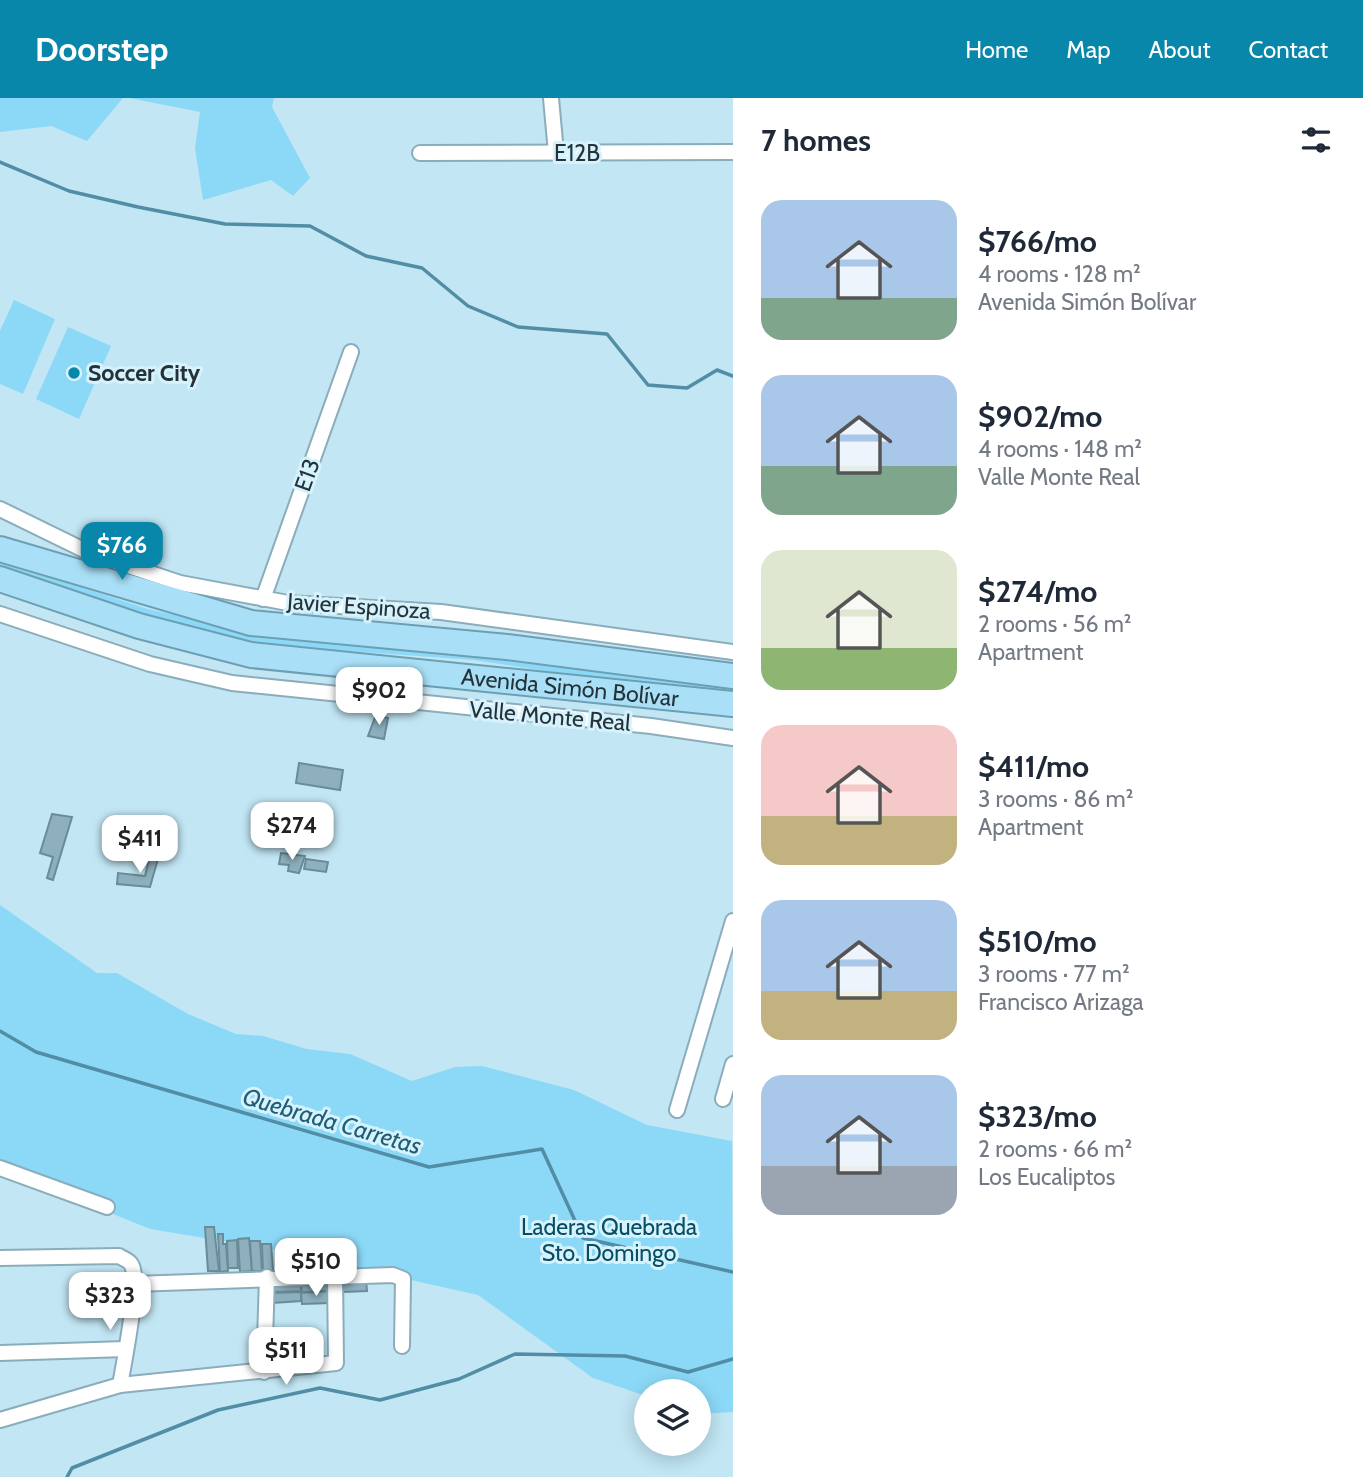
<!DOCTYPE html>
<html lang="en">
<head>
<meta charset="utf-8">
<style>
  body { margin:0; font-family:Cabin,sans-serif; background:#f2f2f3; color:#1f2937; height:100vh; display:flex; flex-direction:column; font-size:26px; white-space:nowrap }
  * { box-sizing:border-box; margin:0 }
  p { font-size:23px; color:#747a83 }
  .icon { flex:none; width:38px; height:38px; fill:none; stroke:currentColor; stroke-width:2; stroke-linecap:round; stroke-linejoin:round }
  .map { position:relative; flex:1; overflow:hidden }
  .drawer { display:flex; flex-direction:column; background:#fff; width:630px }
  .drawer>* { flex:none }
  .fabs { position:absolute; left:634px; top:1281px; display:grid; gap:14px }
  .fabs a { display:grid; place-items:center; width:77px; height:77px; border-radius:50%; background:#fff; box-shadow:0 4px 18px #0003; font-size:35px }
  .price { position:absolute; translate:-50% -60px; padding:0 16px; border-radius:14px; background:#fff; color:#222; font-size:23px; line-height:46px; filter:drop-shadow(0 2px 4px #0008) }
  .price::after { content:''; position:absolute; left:50%; top:42px; width:21px; height:16px; margin-left:-10px; background:inherit; clip-path:polygon(0 0,100% 0,50% 100%) }
  .price.current { background:#0887aa; color:#fff }
  ul { padding:0; list-style:none }
  li { display:flex; align-items:center; gap:21px; height:175px; padding:0 28px }
  li span { display:grid; place-items:center; flex:none; width:196px; height:140px; border-radius:21px; color:#555 }
  li>.icon { margin-inline-start:auto }
  span .icon { width:84px; height:84px; fill:#fffc; stroke-width:1 }
  li b { font-size:30px }
  h2 { display:flex; justify-content:space-between; align-items:center; height:84px; padding:0 28px; font-size:30px }
  header { display:flex; align-items:center; gap:42px; box-sizing:border-box; height:98px; padding:0 35px; background:#0887aa; color:#fff }
  header strong { font-size:33px }
  nav { display:flex; gap:38px; margin-inline-start:auto; font-size:24px }
  main { display:flex; flex:1; min-height:0 }
  .map>svg:first-child { display:block }
  .green { fill:#8cd9f7 }
  .lines { fill:none; stroke-linecap:round; stroke-linejoin:round }
  .stream { stroke:#518da4; stroke-width:3.5 }
  .building { fill:#8eb0be; stroke:#6a8b98; stroke-width:2 }
  .minor-casing { stroke:#8badbb; stroke-width:18 }
  .trunk-casing { stroke:#6d9fb3; stroke-width:28 }
  .minor { stroke:#fff; stroke-width:14 }
  .trunk { stroke:#aae0f7; stroke-width:24 }
  .poi-dot { fill:#0887aa; stroke:#d5f2fd; stroke-width:2.5 }
  .labels { text-anchor:middle; dominant-baseline:central; stroke-width:6; stroke-linejoin:round; paint-order:stroke }
  .street-label { font-size:23px; fill:#253338; stroke:#d5f2fd }
  .poi-label { font-size:23px; font-weight:bold; fill:#253338; stroke:#d5f2fd; text-anchor:start }
  .park-label { font-size:23px; fill:#064e63; stroke:#d5f2fd }
  .water-label { font-size:24px; font-style:italic; fill:#1f5e74; stroke:#d5f2fd }
</style>
</head>
<body>
<header>
<strong>Doorstep</strong>
<nav><a>Home</a><a>Map</a><a>About</a><a>Contact</a></nav>
</header>
<main>
<div class="map">
<svg width="733" height="1379" viewBox="0 0 733 1379">
  <rect width="100%" height="100%" fill="#c2e6f4"/>
  <g class="green">
    <path d="M0,0h123l-36,43 -36,-15 -51,6z"/>
    <path d="M129,0h145l-2,9 38,71 -17,18 -22,-16 -68,20 -8,-52 5,-36z"/>
    <path d="M14,202l41,19 -32,75 -23,-10v-53z"/>
    <path d="M68,229l43,19 -32,73 -43,-20z"/>
    <path d="M0,463l148,48 110,25 287,27 88,15 100,12v7l-129,-15 -130,-20 -197,-14 -43,-7 -59,-14 -175,-56z"/>
    <path d="M0,807l97,68h20l71,41 48,20 27,2 44,13 43,5 62,27 43,-14 27,-1 92,24 73,35 85,16 1,271 -35,2v-23h-52v5l-53,-18 -115,-83 -201,-45 -127,-21 -150,-61z"/>
  </g>
  <g class="lines">
    <g class="stream">
      <path d="M0,64l69,29 69,16 87,17 85,2 56,30 56,12 46,38 50,21 89,7 41,51 39,3 30,-18 16,6"/>
      <path d="M0,933l36,21 393,115 113,-18 41,89 150,34"/>
      <path d="M67,1379l5,-9 146,-58 102,-22 60,12 79,-21 56,-25 110,2 63,16 45,-13"/>
    </g>
  </g>
  <g class="building">
    <path d="M376,617l12,3 -4,21 -16,-3z"/>
    <path d="M299,665l44,7 -3,20 -44,-7z"/>
    <path d="M52,716l20,3 -19,63 -6,-2 6,-21 -13,-4z"/>
    <path d="M151,754l8,3 -9,32 -33,-3 1,-11 27,3z"/>
    <path d="M281,755l24,3 -6,17 -11,-2 1,-6 -10,-1z"/>
    <path d="M306,761l22,3 -2,10 -22,-3z"/>
    <path d="M205,1129h9l5,44h-11z"/>
    <path d="M218,1136h5v10h3l2,27 -8,1z"/>
    <path d="M249,1140l3,33 -12,1 -2,-33z"/>
    <path d="M237,1142l1,28h-10l-1,-27z"/>
    <path d="M250,1143h10l2,30h-10z"/>
    <path d="M262,1146h9l2,26h-10z"/>
    <path d="M366,1181l1,12 -24,1 -1,-12z"/>
    <path d="M271,1182l29,1 1,10 -29,1z"/>
    <path d="M328,1182l1,11 -27,1 -1,-11z"/>
    <path d="M329,1193l1,12 -28,1 -1,-11z"/>
    <path d="M301,1194v9l-28,2 -1,-10z"/>
  </g>
  <g class="lines">
    <g class="minor-casing">
      <g id="minor">
        <path d="M551,0l5,55"/>
        <path d="M420,55l313,-1"/>
        <path d="M0,411l90,44 90,30 108,20 153,9 292,40"/>
        <path d="M263,501l88,-247"/>
        <path d="M0,516l150,50 82,19 419,43 82,12"/>
        <path d="M723,1001l10,-35"/>
        <path d="M677,1012l56,-189"/>
        <path d="M0,1070l107,39"/>
        <path d="M0,1160l119,-2c4,3 11,4 13,10 8,16 -8,97 -12,119"/>
        <path d="M134,1186l259,-9 10,4 -1,67"/>
        <path d="M0,1255l126,-4"/>
        <path d="M264,1274l3,-95"/>
        <path d="M0,1322l120,-35 216,-22 -1,-88"/>
      </g>
    </g>
    <g class="trunk-casing">
      <g id="trunk">
        <path d="M0,451l251,74 256,24 226,29"/>
        <path id="s1" d="M0,481l139,47 112,29 482,49"/>
      </g>
    </g>
    <use href="#minor" class="minor"/>
    <use href="#trunk" class="trunk"/>
  </g>
  <circle class="poi-dot" cx="74" cy="275" r="7"/>
  <g class="labels">
    <g class="street-label">
      <text x="577" y="55">E12B</text>
      <text transform="translate(307 377) rotate(-70)">E13</text>
      <text transform="translate(359 508) rotate(4)">Javier Espinoza</text>
      <text stroke="none"><textPath href="#s1" startOffset="583">Avenida Simón Bolívar</textPath></text>
      <text transform="translate(550 618) rotate(5)">Valle Monte Real</text>
    </g>
    <g class="poi-label">
      <text x="88" y="275">Soccer City</text>
    </g>
    <g class="park-label">
      <text x="609" y="1129">Laderas Quebrada<tspan x="609" dy="26">Sto. Domingo</tspan></text>
    </g>
    <g class="water-label">
      <text transform="translate(332 1023) rotate(16)">Quebrada Carretas</text>
    </g>
  </g>
</svg>
<div class="fabs">
<a><svg class="icon" aria-label="layers" viewBox="0 0 24 24"><path d="M12 4l9 5-9 5-9-5zM3 14l9 5 9-5"/></svg></a>
</div>
<b class="price current" style="left:122px;top:484px">$766</b>
<b class="price" style="left:379px;top:629px">$902</b>
<b class="price" style="left:292px;top:764px">$274</b>
<b class="price" style="left:140px;top:777px">$411</b>
<b class="price" style="left:316px;top:1200px">$510</b>
<b class="price" style="left:110px;top:1234px">$323</b>
<b class="price" style="left:286px;top:1289px">$511</b>
</div>
<section class="drawer">
<h2>7 homes<svg class="icon" aria-label="filters" viewBox="0 0 24 24"><path d="M4 7h16M4 17h16"/><circle cx="9" cy="7" r="2"/><circle cx="15" cy="17" r="2"/></svg></h2>
<ul>
<li><span style="background:linear-gradient(#a9c7e8 70%,#7fa58c 0)"><svg class="icon" aria-label="home" viewBox="0 0 24 24"><path d="M3 11l9-7 9 7M6 9v11h12V9"/></svg></span><div><b>$766/mo</b><p>4 rooms · 128 m²</p><p>Avenida Simón Bolívar</p></div></li>
<li><span style="background:linear-gradient(#a9c7e8 65%,#7fa58c 0)"><svg class="icon" aria-label="home" viewBox="0 0 24 24"><path d="M3 11l9-7 9 7M6 9v11h12V9"/></svg></span><div><b>$902/mo</b><p>4 rooms · 148 m²</p><p>Valle Monte Real</p></div></li>
<li><span style="background:linear-gradient(#dfe7d0 70%,#8fb573 0)"><svg class="icon" aria-label="home" viewBox="0 0 24 24"><path d="M3 11l9-7 9 7M6 9v11h12V9"/></svg></span><div><b>$274/mo</b><p>2 rooms · 56 m²</p><p>Apartment</p></div></li>
<li><span style="background:linear-gradient(#f6c9c9 65%,#c2b280 0)"><svg class="icon" aria-label="home" viewBox="0 0 24 24"><path d="M3 11l9-7 9 7M6 9v11h12V9"/></svg></span><div><b>$411/mo</b><p>3 rooms · 86 m²</p><p>Apartment</p></div></li>
<li><span style="background:linear-gradient(#a9c7e8 65%,#c2b280 0)"><svg class="icon" aria-label="home" viewBox="0 0 24 24"><path d="M3 11l9-7 9 7M6 9v11h12V9"/></svg></span><div><b>$510/mo</b><p>3 rooms · 77 m²</p><p>Francisco Arizaga</p></div></li>
<li><span style="background:linear-gradient(#a9c7e8 65%,#9aa5b1 0)"><svg class="icon" aria-label="home" viewBox="0 0 24 24"><path d="M3 11l9-7 9 7M6 9v11h12V9"/></svg></span><div><b>$323/mo</b><p>2 rooms · 66 m²</p><p>Los Eucaliptos</p></div></li>
</ul>
</section>
</main>
</body>
</html>
